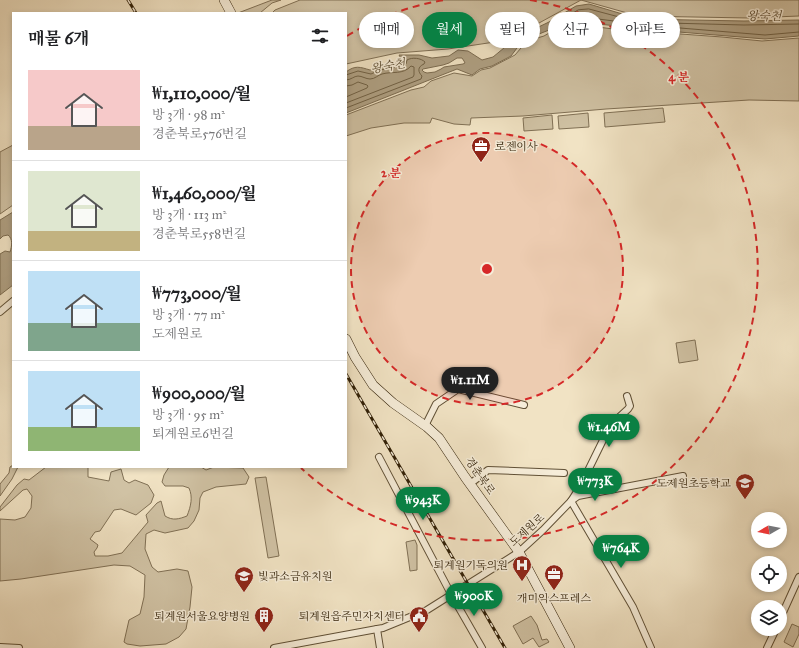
<!DOCTYPE html>
<html lang="ko">
<head>
<meta charset="utf-8">
<style>
  body { margin:0; font-family:"IM FELL Great Primer","Noto Serif KR",serif; background:#f2f2f2; color:#202124; height:100vh; display:flex; flex-direction:column; font-size:15px; white-space:nowrap }
  * { box-sizing:border-box; margin:0 }
  p { font-size:13px; color:#757577 }
  .icon { flex:none; width:22px; height:22px; fill:none; stroke:currentColor; stroke-width:2; stroke-linecap:round; stroke-linejoin:round }
  .map { position:relative; flex:1; overflow:hidden }
  .side { position:absolute; left:12px; top:12px; width:335px; height:456px; display:flex; flex-direction:column; background:#fff; border-radius:0px; box-shadow:0 2px 6px #0003 }
  .side>* { flex:none }
  .guide { position:absolute; left:359px; top:12px; width:380px; height:36px; display:flex; gap:8px }
  .needle { width:26px; rotate:261deg }
  .tools { position:absolute; left:751px; top:512px; display:grid; gap:8px }
  .tools a { display:grid; place-items:center; width:36px; height:36px; border-radius:50%; background:#fff; box-shadow:0 2px 6px #0003; font-size:20px }
  .price { position:absolute; translate:-50% -34px; padding:0 9px; border-radius:14px; background:#0b8043; color:#fff; font-size:13px; line-height:26px; filter:drop-shadow(0 1px 2px #0008) }
  .price::after { content:''; position:absolute; left:50%; top:24px; width:12px; height:9px; margin-left:-6px; background:inherit; clip-path:polygon(0 0,100% 0,50% 100%) }
  .price.active { background:#222; color:#fff }
  ul { padding:0; list-style:none }
  li { display:flex; align-items:center; gap:12px; height:100px; padding:0 16px }
  li+li { border-top:1px solid #e0e0e0 }
  li span { display:grid; place-items:center; flex:none; width:112px; height:80px; border-radius:0px; color:#555 }
  li>.icon { margin-inline-start:auto }
  span .icon { width:48px; height:48px; fill:#fffc; stroke-width:1 }
  li b { font-size:17px }
  h2 { display:flex; justify-content:space-between; align-items:center; height:48px; padding:0 16px; font-size:17px }
  .pill { padding:0 14px; border-radius:18px; background:#fff; box-shadow:0 2px 6px #0003; font-size:14px; line-height:36px }
  .pill.active { background:#0b8043; color:#fff }
  .map>svg:first-child { display:block }
  .green { fill:#d0c2a4; stroke:#807055 }
  .water { fill:#afa083; stroke:#7c6c51; fill-rule:evenodd }
  .lines { fill:none; stroke-linecap:round; stroke-linejoin:round }
  .shore { stroke:#706044; stroke-width:1 }
  .street-casing { stroke:#605036; stroke-width:8 }
  .secondary-casing { stroke:#301f06; stroke-width:10 }
  .street { stroke:#f6edd9; stroke-width:6 }
  .secondary { stroke:#f6edd9; stroke-width:9 }
  .rail-casing { stroke:#301f06; stroke-width:3 }
  .rail { stroke:#f6edd9; stroke-width:1.5; stroke-dasharray:4.5; stroke-linecap:butt }
  .ring { fill:none; stroke:#d62828; stroke-width:2; stroke-dasharray:7 5 }
  .labels { text-anchor:middle; dominant-baseline:central; stroke-width:3; stroke-linejoin:round; paint-order:stroke }
  .poi-label { font-size:11px; fill:#301f06; stroke:#f6edd9; text-anchor:end }
  .street-label { font-size:11px; fill:#301f06; stroke:#f6edd9 }
  .water-label { font-size:12px; font-style:italic; fill:#5c4c32; stroke:#f6edd9 }
  .centre { fill:#d62828; stroke:#f6edd9; stroke-width:2 }
  .ring-label { font-size:12px; text-anchor:middle; font-weight:bold; fill:#d62828; stroke:#f6edd9; stroke-width:3; stroke-linejoin:round; paint-order:stroke }
</style>
</head>
<body>
<div class="map">
<svg width="799" height="648" viewBox="0 0 799 648">
  <rect width="100%" height="100%" fill="#f1e3c4"/>
  <filter id="stains"><feTurbulence type="fractalNoise" baseFrequency=".005" numOctaves="4"/><feColorMatrix values="0 0 0 0 .2 0 0 0 0 .09 0 0 0 0 .02 0 0 0 .5 -.17"/></filter>
  <radialGradient id="worn" r=".72"><stop offset=".6" stop-color="#630" stop-opacity="0"/><stop offset="1" stop-color="#630" stop-opacity=".3"/></radialGradient>
  <g class="green">
    <path d="M272,0h9l-9,3 -12,10h-22z"/>
    <path d="M300,0h499v16l-50,2 -111,-2 -57,-16 -73,40 -60,9 -51,4 -51,11v-51h-74l3,-3z"/>
    <path d="M566,23l79,10 8,-1 69,5 40,4 37,-3v63l-50,-1 -143,9 -83,7 -52,2 -1,7 -16,-1 -22,-6 -2,5h-26l-33,5 -25,8v-21l65,-25 13,-3 7,-6 23,-8 18,3 9,-6 9,-2 25,-13 12,-14 17,-5z"/>
    <path d="M663,108l2,14 -60,5 -1,-14z"/>
    <path d="M588,113l1,14 -30,2 -1,-13z"/>
    <path d="M552,115l1,14 -29,2 -1,-13z"/>
    <path d="M13,145v60l-13,9v-62z"/>
    <path d="M695,340l3,20 -19,3 -3,-20z"/>
    <path d="M13,465v2h5l-6,12 -12,17v-12l9,-11 1,-6z"/>
    <path d="M46,467h42v10l21,4 2,-9 10,-3 3,11 5,3 6,-3 13,5 6,10 -3,8 -15,12 -15,-6 -7,1 -14,21 -5,1 -5,7 8,6 -1,3 -3,4 1,4h13l14,-3 26,-31 -2,-7 11,-12 4,-2 4,15c8,5 14,3 22,0 4,-10 6,-19 2,-28l-6,-2h-18l-3,-4 2,-7 5,-8h32l5,3 8,-3 29,1 6,9 -3,7 -30,3 -13,5 -3,6 -1,12 -5,11 -6,7 -23,5 -11,-3 -8,4 -1,15 7,18 6,5 19,-3 11,2 4,16 -2,20 -4,22 -7,8 -13,7 -26,2 -13,-2 -3,-2 5,-22 11,-6 4,-17 1,-22 -15,-9 -16,-1 -93,14 -21,2v-62l15,1 10,-3 6,-9 1,-12 -5,-7 -4,1 -23,21v-4l17,-22 7,-6 5,1z"/>
    <path d="M266,477l13,79 -11,2 -13,-80z"/>
    <path d="M415,540l2,5v25l-7,1 -4,-29z"/>
    <path d="M531,616l6,9 5,15 5,-1 2,3 -10,5 -6,-9 -10,6 -10,-18z"/>
    <path d="M792,624l7,3v7l-6,13 -9,-5z"/>
  </g>
  <g class="water">
    <path d="M589,4l50,15 105,2 55,-1v16l-34,3 -111,-9 -93,-10 -12,10 -20,8 -9,6 -9,12 -19,10 -12,3 -8,6 -15,-6 -111,44v-41c9,-7 14,-5 24,-2l9,-4 24,-4 -4,-7h20l13,3 17,-2 9,-6 10,1 14,9 11,-3 17,-14 16,-10 23,-11 27,-16zM457,58h5l2,3 1,2 -2,1 -19,3 -3,2 -6,3 -8,1 -3,-1 -2,-2 1,-1 20,-4 6,-2z"/>
    <path d="M13,212v73l-13,10v-41l5,-3 5,1c2,-6 3,-13 -2,-17l-5,1 -3,3v-19z"/>
  </g>
  <g class="lines">
    <g class="shore">
      <path d="M589,9l34,9 1,3 -2,1 -48,-6 -2,-1 1,-2 5,-3z"/>
      <path d="M799,24l-55,1 -76,-2 -2,2 2,2 97,8 34,-3"/>
      <path d="M346,75l12,-4 13,3 9,-4 23,-4 3,-2 1,-4c5,-3 14,-2 18,2l-1,2c-7,3 -6,8 -2,12l-1,3 -75,29"/>
      <path d="M346,80c5,0 8,-4 12,-4 4,0 8,3 12,3 5,0 8,-4 12,-5 11,-3 21,1 29,-8l3,1v8l-1,2 -67,26"/>
      <path d="M346,86l6,-1 6,-3 9,3 1,1 -1,2 -21,9"/>
    </g>
    <g class="street-casing">
      <g id="street">
        <path d="M0,312l13,-11"/>
        <path d="M627,396l3,10 -2,3 -13,12 -11,17 -24,49 -9,14 62,106 18,41"/>
        <path d="M425,426l11,-22 22,-15 66,16"/>
        <path d="M379,457l72,137 31,54"/>
        <path d="M470,484l18,-14 76,3"/>
        <path d="M780,619l19,-42"/>
        <path d="M377,629l3,19"/>
        <path d="M0,647l19,1"/>
        <path d="M274,648l103,-19 6,-1 44,-18 92,-58 24,-22 28,-29 7,-5 105,-20"/>
        <path d="M767,648l9,-19"/>
      </g>
    </g>
    <g class="secondary-casing">
      <g id="secondary">
        <path d="M224,0l7,13"/>
        <path d="M346,339l9,18 18,28 20,18 34,24 12,11 26,39 54,75 51,96"/>
      </g>
    </g>
    <use href="#street" class="street"/>
    <use href="#secondary" class="secondary"/>
    <g class="rail-casing">
      <g id="rail">
        <path d="M128,0l8,13"/>
        <path d="M346,374l159,274"/>
      </g>
    </g>
    <use href="#rail" class="rail"/>
  </g>
  <circle cx="487" cy="269" r="136" fill="#d62828" fill-opacity=".12"/>
  <g class="ring">
    <circle cx="487" cy="269" r="136"/>
    <path d="M347 36A272 272 0 0 1 444 0M530 0A272 272 0 1 1 301 468"/>
  </g>
  <defs>
    <g id="office-pin" transform="scale(1)"><path d="M0 17L-7.5 6A9.5 9.5 0 1 1 7.5 6Z" fill="#8f2418" stroke="#f6edd9"/><path d="M-6-3h4V-5.5h4V-3h4V5H-6ZM-1-4.5V-3h2v-1.5ZM-6 0V1H6V0Z" fill="#fff"/></g>
    <g id="school-pin" transform="scale(1)"><path d="M0 17L-7.5 6A9.5 9.5 0 1 1 7.5 6Z" fill="#8f2418" stroke="#f6edd9"/><path d="M0-5L7-2L0 1L-7-2ZM-4 1L0 2.5L4 1V4Q0 6-4 4Z" fill="#fff"/></g>
    <g id="hospital-pin" transform="scale(1)"><path d="M0 17L-7.5 6A9.5 9.5 0 1 1 7.5 6Z" fill="#8f2418" stroke="#f6edd9"/><path d="M-5-5h3v3.5h4V-5h3V5h-3V1.5h-4V5h-3Z" fill="#fff"/></g>
    <g id="building-pin" transform="scale(1)"><path d="M0 17L-7.5 6A9.5 9.5 0 1 1 7.5 6Z" fill="#8f2418" stroke="#f6edd9"/><path d="M-4-6H4V6H1V3H-1V6H-4ZM-2.5-4.3h1.7v1.8h-1.7ZM.8-4.3h1.7v1.8H.8ZM-2.5-1h1.7V.8h-1.7ZM.8-1h1.7V.8H.8Z" fill="#fff"/></g>
    <g id="civic-pin" transform="scale(1)"><path d="M0 17L-7.5 6A9.5 9.5 0 1 1 7.5 6Z" fill="#8f2418" stroke="#f6edd9"/><path d="M-.6-6.5H3V-4.5H.6V-3L4-1V1h2V6H-6V1h2V-1L-.6-3ZM-1.2 2.5V6h2.4V2.5Z" fill="#fff"/></g>
  </defs>
  <g fill-rule="evenodd">
    <use href="#office-pin" x="481" y="146"/>
    <use href="#school-pin" x="745" y="483"/>
    <use href="#hospital-pin" x="522" y="565"/>
    <use href="#office-pin" x="554" y="574"/>
    <use href="#school-pin" x="244" y="576"/>
    <use href="#building-pin" x="264" y="616"/>
    <use href="#civic-pin" x="419" y="616"/>
  </g>
  <g class="labels">
    <g class="poi-label">
      <text x="495" y="146" text-anchor="start">로젠이사</text>
      <text x="731" y="483">도제원초등학교</text>
      <text x="508" y="565">퇴계원기독의원</text>
      <text x="258" y="576" text-anchor="start">빛과소금유치원</text>
      <text x="554" y="598" text-anchor="middle">개미익스프레스</text>
      <text x="250" y="616">퇴계원서울요양병원</text>
      <text x="405" y="616">퇴계원읍주민자치센터</text>
    </g>
    <g class="street-label">
      <text transform="translate(480 476) rotate(55)">경춘북로</text>
      <text transform="translate(527 530) rotate(-42)">도제원로</text>
    </g>
    <g class="water-label">
      <text transform="translate(764 16) rotate(1)">왕숙천</text>
      <text transform="translate(388 66) rotate(-10)">왕숙천</text>
    </g>
  </g>
  <circle cx="487" cy="269" r="6" class="centre"/>
  <g class="ring-label">
    <text x="679" y="81">4 분</text>
    <text x="391" y="177">2 분</text>
  </g>
  <rect width="100%" height="100%" filter="url(#stains)"/>
  <rect width="100%" height="100%" fill="url(#worn)"/>
</svg>
<div class="tools">
<a><svg class="needle" viewBox="-14 -14 28 28"><path d="M0-13l5 13h-10z" fill="#e53935"/><path d="M0 13l5-13h-10z" fill="#757577"/></svg></a>
<a><svg class="icon" aria-label="locate" viewBox="0 0 24 24"><circle cx="12" cy="12" r="6"/><path d="M12 2v4M12 18v4M2 12h4M18 12h4"/></svg></a>
<a><svg class="icon" aria-label="layers" viewBox="0 0 24 24"><path d="M12 4l9 5-9 5-9-5zM3 14l9 5 9-5"/></svg></a>
</div>
<b class="price active" style="left:470px;top:401px">₩1.11M</b>
<b class="price" style="left:609px;top:448px">₩1.46M</b>
<b class="price" style="left:595px;top:502px">₩773K</b>
<b class="price" style="left:423px;top:521px">₩943K</b>
<b class="price" style="left:621px;top:569px">₩764K</b>
<b class="price" style="left:474px;top:617px">₩900K</b>
<div class="guide">
<a class="pill">매매</a>
<a class="pill active">월세</a>
<a class="pill">필터</a>
<a class="pill">신규</a>
<a class="pill">아파트</a>
</div>
<section class="side">
<h2>매물 6개<svg class="icon" aria-label="filters" viewBox="0 0 24 24"><path d="M4 7h16M4 17h16"/><circle cx="9" cy="7" r="2"/><circle cx="15" cy="17" r="2"/></svg></h2>
<ul>
<li><span style="background:linear-gradient(#f6c9c9 70%,#b9a48a 0)"><svg class="icon" aria-label="home" viewBox="0 0 24 24"><path d="M3 11l9-7 9 7M6 9v11h12V9"/></svg></span><div><b>₩1,110,000/월</b><p>방 3개 · 98 m²</p><p>경춘북로576번길</p></div></li>
<li><span style="background:linear-gradient(#dfe7d0 75%,#c2b280 0)"><svg class="icon" aria-label="home" viewBox="0 0 24 24"><path d="M3 11l9-7 9 7M6 9v11h12V9"/></svg></span><div><b>₩1,460,000/월</b><p>방 3개 · 113 m²</p><p>경춘북로558번길</p></div></li>
<li><span style="background:linear-gradient(#bfe0f5 65%,#7fa58c 0)"><svg class="icon" aria-label="home" viewBox="0 0 24 24"><path d="M3 11l9-7 9 7M6 9v11h12V9"/></svg></span><div><b>₩773,000/월</b><p>방 3개 · 77 m²</p><p>도제원로</p></div></li>
<li><span style="background:linear-gradient(#bfe0f5 70%,#8fb573 0)"><svg class="icon" aria-label="home" viewBox="0 0 24 24"><path d="M3 11l9-7 9 7M6 9v11h12V9"/></svg></span><div><b>₩900,000/월</b><p>방 3개 · 95 m²</p><p>퇴계원로6번길</p></div></li>
</ul>
</section>
</div>
</body>
</html>
